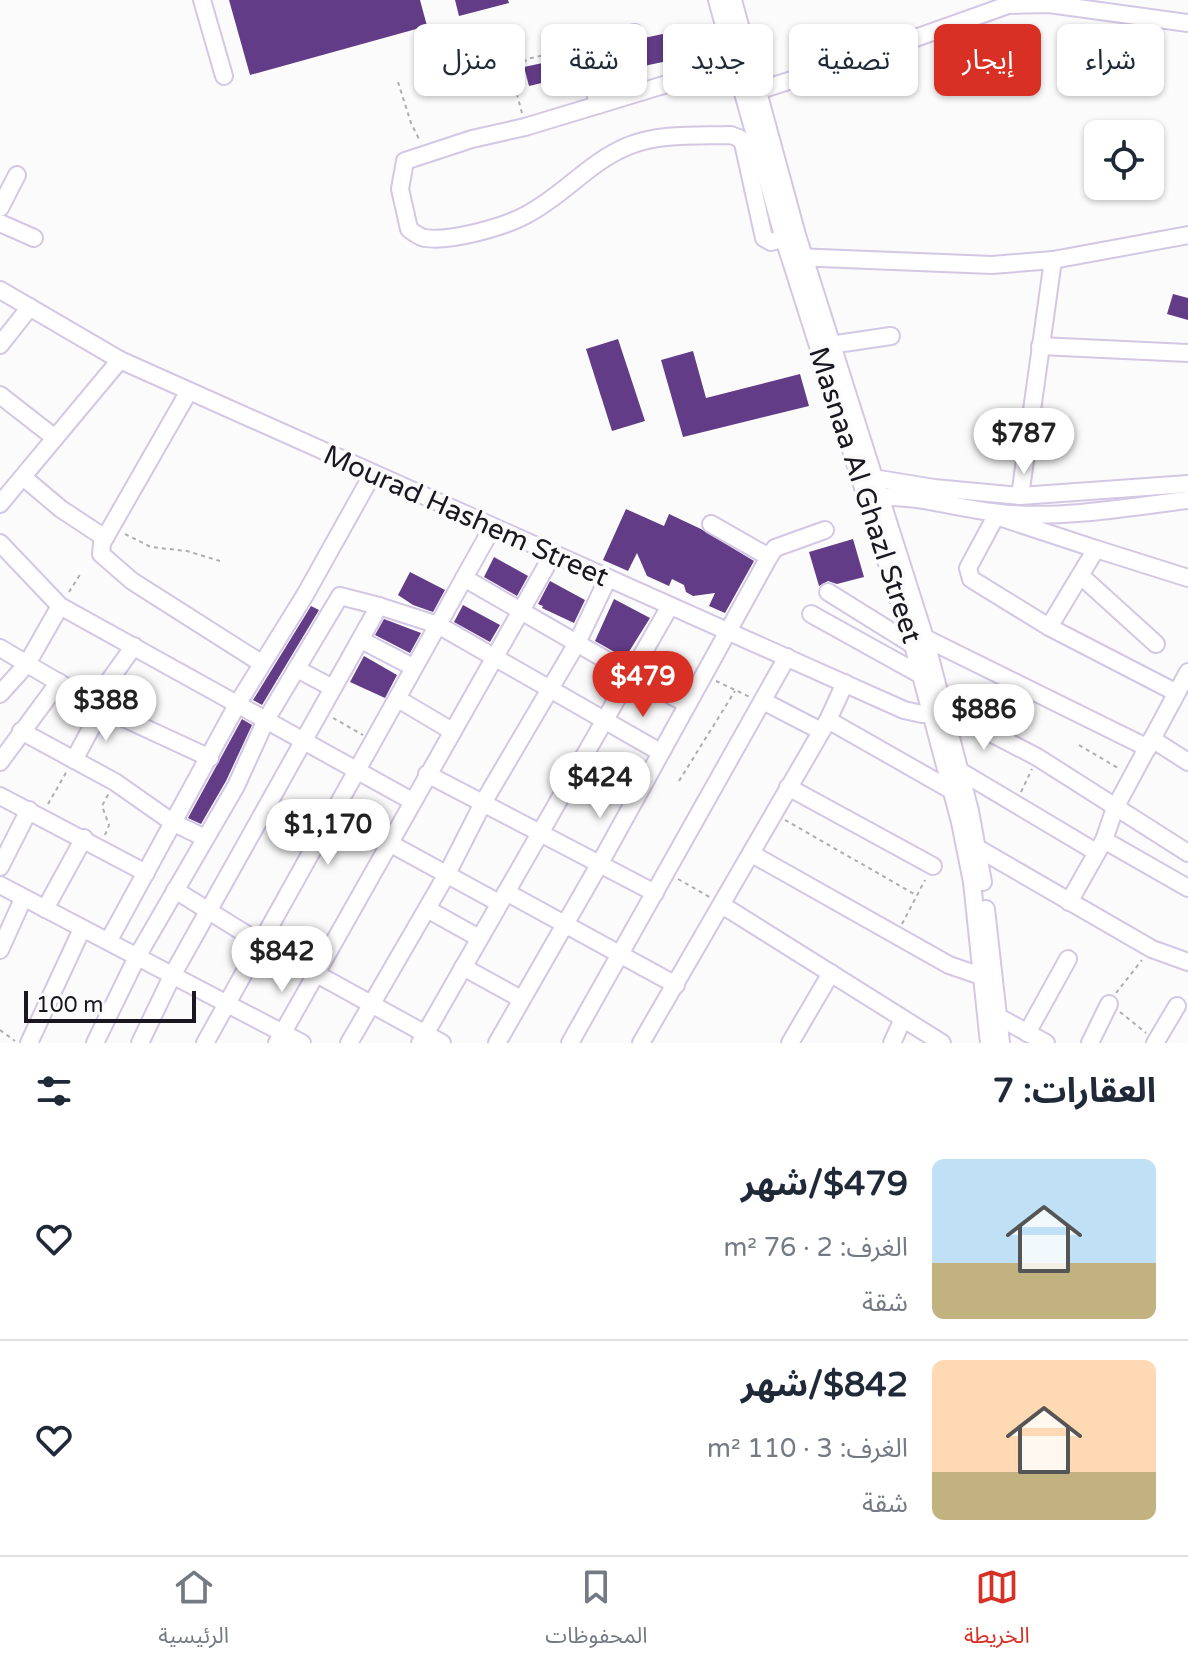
<!DOCTYPE html>
<html lang="ar">
<head>
<meta charset="utf-8">
<style>
  body { margin:0; font-family:"Varela Round","Noto Sans Arabic",sans-serif; background:#f6f6f7; color:#1f2937; direction:rtl; height:100vh; display:flex; flex-direction:column; font-size:30px; white-space:nowrap }
  * { box-sizing:border-box; margin:0 }
  p { font-size:26px; color:#747a83 }
  .icon { flex:none; width:44px; height:44px; fill:none; stroke:currentColor; stroke-width:2; stroke-linecap:round; stroke-linejoin:round }
  .map { position:relative; height:1043px; overflow:hidden; direction:ltr }
  .side { display:flex; flex-direction:column; background:#fff; flex:1 }
  .side>* { flex:none }
  .banner { position:absolute; left:24px; top:24px; width:1140px; height:72px; direction:rtl; display:flex; gap:16px }
  .controls { position:absolute; left:1084px; top:120px; display:grid; gap:16px }
  .controls a { display:grid; place-items:center; width:80px; height:80px; border-radius:12px; background:#fff; box-shadow:0 2px 6px #0004; font-size:40px }
  .scale { position:absolute; left:24px; bottom:20px; width:172px; box-sizing:border-box; padding-left:8px; border:4px solid #1b1721; border-top:0; font-size:22px; line-height:28px; white-space:nowrap; color:#1b1721; -webkit-text-stroke:6px #fbfbfb; paint-order:stroke }
  .price { position:absolute; translate:-50% -68px; padding:0 18px; border-radius:28px; background:#fff; color:#222; font-size:26px; line-height:52px; filter:drop-shadow(0 2px 4px #0008) }
  .price::after { content:''; position:absolute; left:50%; top:48px; width:24px; height:18px; margin-left:-12px; background:inherit; clip-path:polygon(0 0,100% 0,50% 100%) }
  .price.current { background:#d93025; color:#fff }
  ul { padding:0; list-style:none }
  li { display:flex; align-items:center; gap:24px; height:200px; padding:0 32px }
  li+li { border-top:2px solid #e0e1e3 }
  li span { display:grid; place-items:center; flex:none; width:224px; height:160px; border-radius:12px; color:#555 }
  li>.icon { margin-inline-start:auto }
  span .icon { width:96px; height:96px; fill:#fffc; stroke-width:1 }
  li b { font-size:34px }
  h2 { display:flex; justify-content:space-between; align-items:center; height:96px; padding:0 32px; font-size:34px }
  .chip { padding:0 28px; border-radius:12px; background:#fff; box-shadow:0 2px 6px #0004; font-size:28px; line-height:72px }
  .chip.current { background:#d93025; color:#fff }
  .tab-bar { display:flex; justify-content:space-around; align-items:center; height:112px; border-top:2px solid #e0e1e3; background:#fff; font-size:22px; color:#747a83 }
  .tab-bar a { display:grid; justify-items:center; gap:4px }
  .tab-bar .current { color:#d93025 }
  .map>svg:first-child { display:block }
  .building { fill:#633c88 }
  .lines { fill:none; stroke-linecap:round; stroke-linejoin:round }
  .minor-casing { stroke:#d4c7e4; stroke-width:20 }
  .path { stroke:#aeadb1; stroke-width:2; stroke-dasharray:4 4; stroke-linecap:butt }
  .minor { stroke:#fff; stroke-width:16 }
  .labels { text-anchor:middle; dominant-baseline:central; stroke-width:8; stroke-linejoin:round; paint-order:stroke }
  .street-label { font-size:28px; fill:#1b1721; stroke:#fbfbfb }
</style>
</head>
<body>
<div class="map">
<svg width="1188" height="1043" viewBox="0 0 1188 1043">
  <rect width="100%" height="100%" fill="#fbfbfb"/>
  <g class="building">
    <path d="M229,0h191l7,26 -177,49z"/>
    <path d="M455,0h53l1,3 -50,13z"/>
    <path d="M681,30l5,27 -84,18 -5,-21 41,-10 6,-6z"/>
    <path d="M575,56l4,18 -50,12 -5,-19z"/>
    <path d="M1173,294l15,4v22l-21,-6z"/>
    <path d="M618,339l27,82 -33,10 -26,-82z"/>
    <path d="M693,351l13,47 94,-24 9,32 -126,31 -22,-77z"/>
    <path d="M626,509l38,17 5,-12 32,15 53,32 -29,52 -16,-7 6,-13 -22,3 -7,-4 -2,-7 -12,-6 -3,7 -22,-10 -10,-23 -9,18 -25,-11z"/>
    <path d="M853,539l11,38 -27,7 -9,-3 -9,5 -10,-34z"/>
    <path d="M494,557l34,19 -11,20 -33,-19z"/>
    <path d="M410,572l35,18 -12,22 -20,-7 -15,-10z"/>
    <path d="M550,581l35,19 -11,23 -32,-15 1,-2 -5,-2z"/>
    <path d="M614,599l36,19 -25,40 -30,-17z"/>
    <path d="M463,605l37,20 -10,17 -36,-20z"/>
    <path d="M311,606l8,4 -57,95 -9,-5z"/>
    <path d="M384,619l37,14 -11,20 -35,-18z"/>
    <path d="M364,656l33,19 -12,23 -35,-16z"/>
    <path d="M242,719l10,6 -26,56 -25,43 -13,-6z"/>
  </g>
  <g class="lines">
    <g class="minor-casing">
      <g id="minor">
        <path d="M202,0l22,76"/>
        <path d="M717,0l67,239 129,406 47,177 12,60 17,161"/>
        <path d="M733,0l64,235 128,403 45,173 13,71"/>
        <path d="M743,61l-218,66 -53,12 -67,22 -5,28 9,40c5,4 10,8 16,9 25,4 79,-11 101,-23 37,-19 63,-53 102,-69 32,-13 69,-10 103,-11l8,3 4,5 21,95 7,4 21,-6"/>
        <path d="M748,94l103,-33 157,-56 41,-1 139,19"/>
        <path d="M598,105l-14,-59 51,-13"/>
        <path d="M0,208l17,-33"/>
        <path d="M0,223l34,15"/>
        <path d="M795,257l197,8 61,-5 135,-25"/>
        <path d="M0,290l120,70 784,350 18,4 21,-3 15,5 79,41 151,96"/>
        <path d="M0,345l30,-38"/>
        <path d="M823,346l68,-10"/>
        <path d="M1040,346l148,7"/>
        <path d="M189,391l-87,152 -1,11 31,27 129,82"/>
        <path d="M0,395l55,43"/>
        <path d="M23,477l38,32 44,29"/>
        <path d="M867,477l67,11 86,8 168,-12"/>
        <path d="M1020,496l33,-236"/>
        <path d="M871,497c48,-3 93,14 140,17 59,4 118,-7 177,-14"/>
        <path d="M0,504l120,-144"/>
        <path d="M711,524l58,33"/>
        <path d="M0,543l60,63 352,195"/>
        <path d="M1096,549l-100,-33 -28,52 3,11 78,48 126,65"/>
        <path d="M1081,576l75,68"/>
        <path d="M464,578l168,97 55,29"/>
        <path d="M828,592l85,53"/>
        <path d="M811,614l110,61"/>
        <path d="M1049,627l47,-78 92,29"/>
        <path d="M925,638l223,110"/>
        <path d="M361,640l52,27"/>
        <path d="M0,648l102,60 108,50"/>
        <path d="M297,669l34,18"/>
        <path d="M0,694l27,-30 33,-58"/>
        <path d="M398,699l54,32"/>
        <path d="M763,701l58,30"/>
        <path d="M94,702l40,-56"/>
        <path d="M828,720l17,-37"/>
        <path d="M21,731l94,51 57,40 33,16"/>
        <path d="M1152,739l36,23"/>
        <path d="M74,760l28,-52"/>
        <path d="M0,762l59,-80"/>
        <path d="M960,771l136,81"/>
        <path d="M427,774l228,119"/>
        <path d="M788,787l145,79"/>
        <path d="M0,796l146,77"/>
        <path d="M1104,840l84,48"/>
        <path d="M391,844l108,59"/>
        <path d="M979,849l173,100 36,13"/>
        <path d="M752,854l197,111 32,11"/>
        <path d="M0,867l29,-57"/>
        <path d="M0,885l302,158"/>
        <path d="M175,890l87,54 180,99"/>
        <path d="M506,892l170,93"/>
        <path d="M1069,902l35,-62 11,-32 73,-136"/>
        <path d="M722,905l220,138"/>
        <path d="M45,909l39,-71"/>
        <path d="M427,909l52,29"/>
        <path d="M986,909l15,134"/>
        <path d="M109,940l129,-237 67,-108 67,-120"/>
        <path d="M0,950l23,-51"/>
        <path d="M463,967l58,32"/>
        <path d="M997,1016l49,27"/>
        <path d="M1027,1033l41,-74"/>
        <path d="M29,1043l53,-114"/>
        <path d="M95,1043l43,-88 98,-169 30,-66 74,-124 39,10 59,19 222,127"/>
        <path d="M140,1043l33,-69 206,-368"/>
        <path d="M205,1043l287,-515"/>
        <path d="M277,1043l276,-489"/>
        <path d="M349,1043l98,-169 36,-71 94,-160 31,-65"/>
        <path d="M420,1043l250,-437"/>
        <path d="M497,1043l102,-178 170,-308 6,-9 50,-18"/>
        <path d="M570,1043l217,-386"/>
        <path d="M641,1043l187,-323 123,70"/>
        <path d="M790,1043l41,-70"/>
        <path d="M892,1043l11,-24"/>
        <path d="M1090,1043l19,-39"/>
        <path d="M1155,1043l22,-37"/>
      </g>
    </g>
    <g class="path">
      <path d="M398,82l13,41 9,18"/>
      <path d="M522,113l-10,-37 15,-17 44,-10"/>
      <path d="M125,534l26,13 36,4 33,10"/>
      <path d="M69,592l12,-19"/>
      <path d="M716,681l34,16"/>
      <path d="M333,718l30,17"/>
      <path d="M1079,745l39,23"/>
      <path d="M593,768l32,19"/>
      <path d="M679,781l56,-90"/>
      <path d="M1021,792l11,-23"/>
      <path d="M48,804l19,-33"/>
      <path d="M785,820l131,75"/>
      <path d="M105,835l4,-10 -7,-19 7,-13"/>
      <path d="M678,879l33,19"/>
      <path d="M902,924l23,-44"/>
      <path d="M1116,993l26,-33"/>
      <path d="M1120,1012l26,21"/>
      <path d="M0,1030l15,11"/>
    </g>
    <use href="#minor" class="minor"/>
  </g>
  <g class="labels">
    <g class="street-label">
      <text transform="translate(865 495) rotate(72)">Masnaa Al Ghazl Street</text>
      <text transform="translate(466 516) rotate(24)">Mourad Hashem Street</text>
    </g>
  </g>
</svg>
<div class="controls">
<a><svg class="icon" aria-label="locate" viewBox="0 0 24 24"><circle cx="12" cy="12" r="6"/><path d="M12 2v4M12 18v4M2 12h4M18 12h4"/></svg></a>
</div>
<div class="scale">100 m</div>
<b class="price" style="left:1024px;top:476px">$787</b>
<b class="price current" style="left:643px;top:719px">$479</b>
<b class="price" style="left:106px;top:743px">$388</b>
<b class="price" style="left:984px;top:752px">$886</b>
<b class="price" style="left:600px;top:820px">$424</b>
<b class="price" style="left:328px;top:867px">$1,170</b>
<b class="price" style="left:282px;top:994px">$842</b>
<div class="banner">
<a class="chip">شراء</a>
<a class="chip current">إيجار</a>
<a class="chip">تصفية</a>
<a class="chip">جديد</a>
<a class="chip">شقة</a>
<a class="chip">منزل</a>
</div>
</div>
<section class="side">
<h2>العقارات: 7<svg class="icon" aria-label="filters" viewBox="0 0 24 24"><path d="M4 7h16M4 17h16"/><circle cx="9" cy="7" r="2"/><circle cx="15" cy="17" r="2"/></svg></h2>
<ul>
<li><span style="background:linear-gradient(#bfe0f5 65%,#c2b280 0)"><svg class="icon" aria-label="home" viewBox="0 0 24 24"><path d="M3 11l9-7 9 7M6 9v11h12V9"/></svg></span><div><b>$479/شهر</b><p>الغرف: 2 · 76 m²</p><p>شقة</p></div><svg class="icon" aria-label="heart" viewBox="0 0 24 24"><path d="M12 20l-8-8c-3-5 5-10 8-4 3-6 11-1 8 4z"/></svg></li>
<li><span style="background:linear-gradient(#ffd9b3 70%,#c2b280 0)"><svg class="icon" aria-label="home" viewBox="0 0 24 24"><path d="M3 11l9-7 9 7M6 9v11h12V9"/></svg></span><div><b>$842/شهر</b><p>الغرف: 3 · 110 m²</p><p>شقة</p></div><svg class="icon" aria-label="heart" viewBox="0 0 24 24"><path d="M12 20l-8-8c-3-5 5-10 8-4 3-6 11-1 8 4z"/></svg></li>
</ul>
</section>
<nav class="tab-bar">
<a class="current"><svg class="icon" aria-label="map" viewBox="0 0 24 24"><path d="M3 6l6-2 6 2 6-2v14l-6 2-6-2-6 2zM9 4v14M15 6v14"/></svg>الخريطة</a>
<a><svg class="icon" aria-label="saved" viewBox="0 0 24 24"><path d="M7 4h10v16l-5-4-5 4z"/></svg>المحفوظات</a>
<a><svg class="icon" aria-label="home" viewBox="0 0 24 24"><path d="M3 11l9-7 9 7M6 9v11h12V9"/></svg>الرئيسية</a>
</nav>
</body>
</html>
